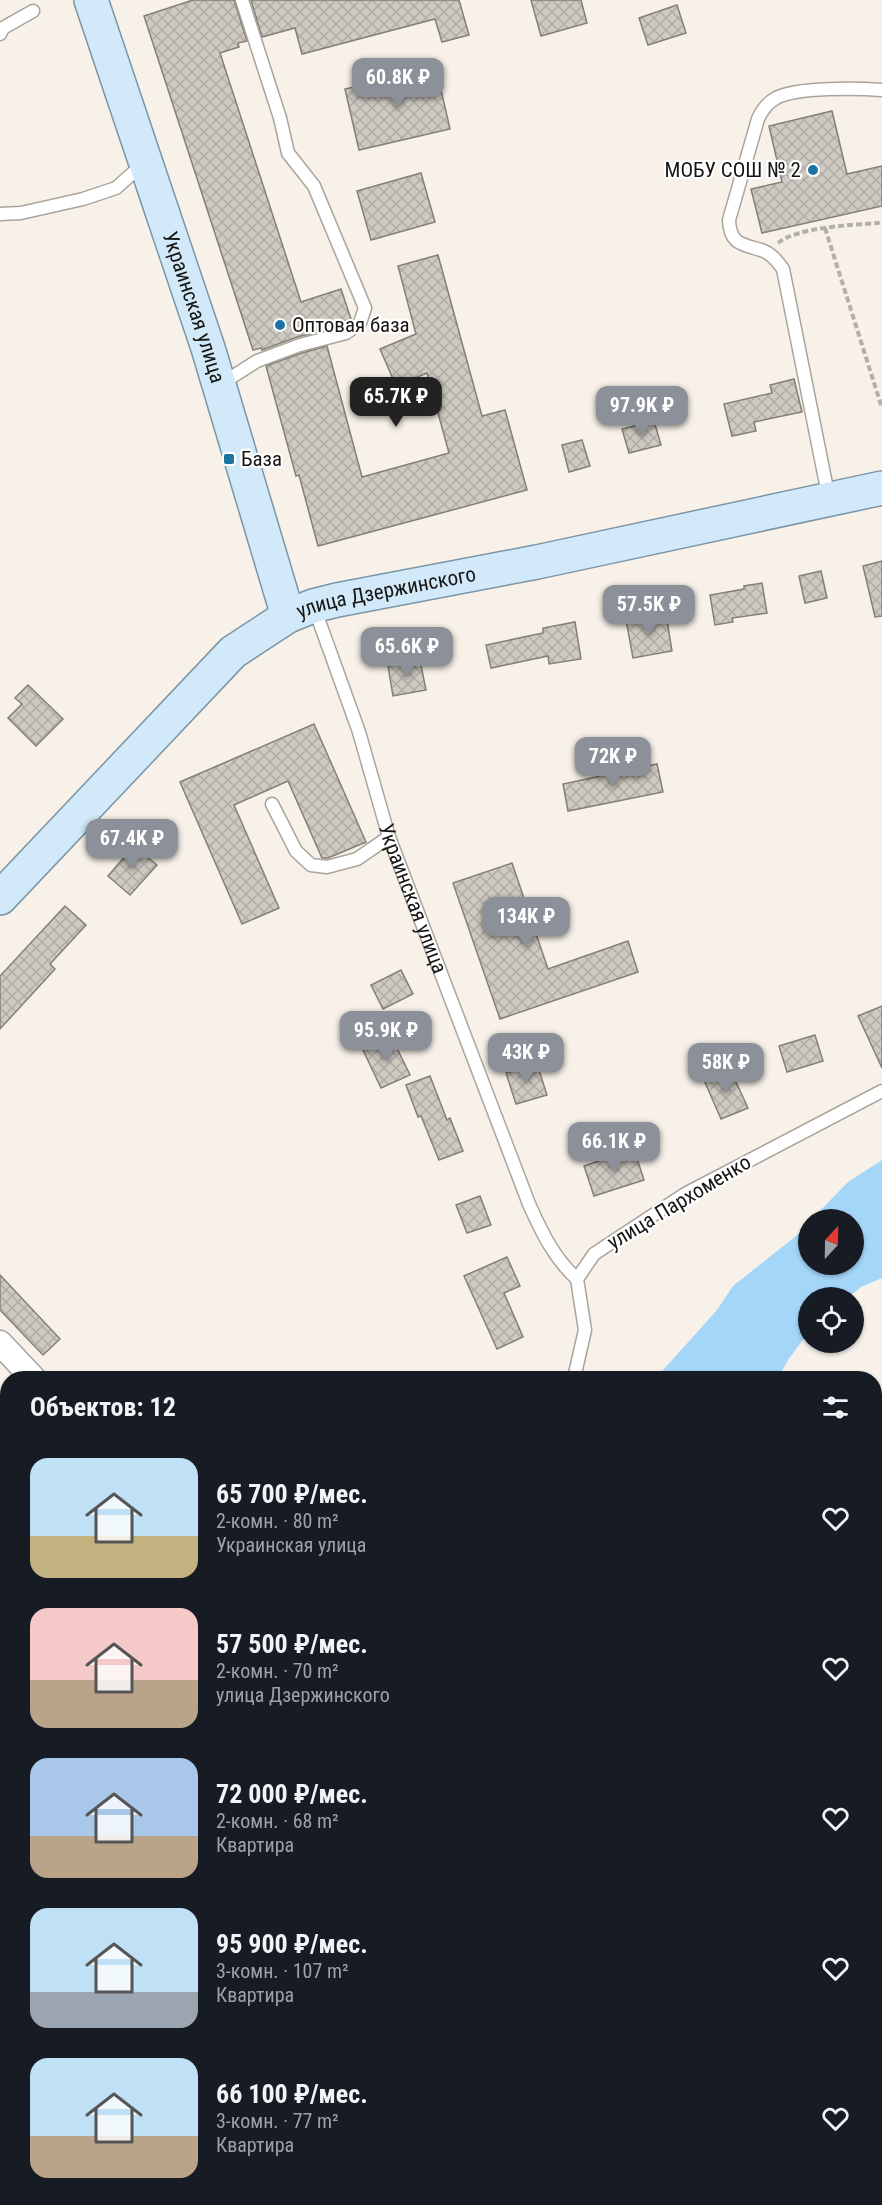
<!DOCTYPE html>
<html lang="ru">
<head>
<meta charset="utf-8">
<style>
  body { margin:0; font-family:"Roboto Condensed",sans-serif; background:#20242c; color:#f1f3f6; height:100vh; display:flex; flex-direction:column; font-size:22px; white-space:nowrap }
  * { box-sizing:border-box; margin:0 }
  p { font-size:20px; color:#9ea1a6 }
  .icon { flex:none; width:33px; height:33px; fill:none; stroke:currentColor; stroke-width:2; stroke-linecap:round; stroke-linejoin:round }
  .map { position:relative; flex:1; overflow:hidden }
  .details { position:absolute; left:0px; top:1371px; width:882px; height:834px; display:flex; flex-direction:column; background:#171b24; border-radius:24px 24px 0 0; box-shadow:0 2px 4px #0004 }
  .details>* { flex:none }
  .needle { width:39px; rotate:22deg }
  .fabs { position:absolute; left:798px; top:1209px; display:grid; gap:12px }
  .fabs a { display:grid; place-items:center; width:66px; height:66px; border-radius:50%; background:#171b24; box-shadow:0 2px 4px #0004; font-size:30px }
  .price { position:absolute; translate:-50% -51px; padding:0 14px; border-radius:12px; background:#8c9099; color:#fff; font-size:20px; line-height:39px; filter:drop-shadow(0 2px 3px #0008) }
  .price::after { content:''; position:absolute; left:50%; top:36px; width:18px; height:14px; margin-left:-9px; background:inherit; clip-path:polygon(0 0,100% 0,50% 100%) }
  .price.selected { background:#222; color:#fff }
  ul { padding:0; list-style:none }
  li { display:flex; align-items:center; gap:18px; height:150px; padding:0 30px }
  li span { display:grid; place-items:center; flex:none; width:168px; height:120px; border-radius:18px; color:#555 }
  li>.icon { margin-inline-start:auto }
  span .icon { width:72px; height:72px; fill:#fffc; stroke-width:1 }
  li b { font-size:26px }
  h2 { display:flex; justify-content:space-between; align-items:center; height:72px; padding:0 30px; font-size:26px }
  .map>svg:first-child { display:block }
  .water { fill:#a4d6f9 }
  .building { fill:url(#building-cross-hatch); stroke:#847f77; stroke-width:1.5 }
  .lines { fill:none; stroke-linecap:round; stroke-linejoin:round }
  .service-casing { stroke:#a9a49c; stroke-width:15 }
  .minor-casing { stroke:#a9a49c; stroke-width:27 }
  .primary-casing { stroke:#7c95a6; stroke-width:36 }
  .path { stroke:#b4afa9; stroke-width:4; stroke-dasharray:6 3; stroke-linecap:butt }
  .service { stroke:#fff; stroke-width:12 }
  .minor { stroke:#fff; stroke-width:24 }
  .primary { stroke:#d1e9f9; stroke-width:33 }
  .poi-dot { fill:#1d74a3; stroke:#fff; stroke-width:2 }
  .labels { text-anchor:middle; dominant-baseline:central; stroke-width:4.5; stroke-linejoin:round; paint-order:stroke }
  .poi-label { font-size:21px; fill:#171513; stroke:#fff; text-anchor:start }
  .street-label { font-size:21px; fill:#171513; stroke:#fff }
</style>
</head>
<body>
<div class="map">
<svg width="882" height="2205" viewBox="0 0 882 2205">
  <defs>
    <pattern id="building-cross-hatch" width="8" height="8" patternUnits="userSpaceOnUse" patternTransform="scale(1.5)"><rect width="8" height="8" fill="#cec9c1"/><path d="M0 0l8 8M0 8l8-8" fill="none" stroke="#b0aca5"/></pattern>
  </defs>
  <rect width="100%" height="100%" fill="#f7f1e9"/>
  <path class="water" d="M882,1160v118l-21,9 -12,10 -41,1v35l-20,27 -10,18h-122l61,-68 16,-24 63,-50 12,-12v40h46v-44l-42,-1 36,-37z"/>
  <g class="building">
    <path d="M193,0h41l13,41 -9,2 1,4 -19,6 81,249 40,-13 10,30 -29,9 1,3 -26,6 -35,13 -1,-2 -8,2 -109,-334z"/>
    <path d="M251,0h208l10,35 -27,7 -7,-23 -133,35 -7,-26 -33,9z"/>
    <path d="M531,0h50l6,23 -46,13z"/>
    <path d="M677,5l9,28 -38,12 -9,-27z"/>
    <path d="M436,68l14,61 -91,21 -14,-61z"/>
    <path d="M832,111l15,63 35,-8v40l-120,27 -11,-44 31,-7 -13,-56z"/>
    <path d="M421,173l14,49 -64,18 -14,-49z"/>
    <path d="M438,255l44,161 23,-6 22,80 -209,56 -19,-71 -3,1 -30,-110 36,-13 25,-7 35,131 87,-24 -22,-80 -31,13 -16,-37 36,-15 -18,-68z"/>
    <path d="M794,379l8,33 -48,10 2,9 -24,5 -8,-32 48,-11 -2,-8z"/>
    <path d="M654,421l7,24 -32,8 -7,-24z"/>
    <path d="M582,440l8,26 -21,6 -7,-27z"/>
    <path d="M882,561v55l-7,1 -12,-51z"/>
    <path d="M821,571l6,27 -22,5 -6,-27z"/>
    <path d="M762,583l5,30 -35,5 1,4 -18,3 -5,-30 34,-6v-3z"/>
    <path d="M666,614l6,37 -39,7 -7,-38z"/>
    <path d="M575,622l6,37 -32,5 -1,-8 -57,12 -5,-23 57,-12v-5z"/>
    <path d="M420,660l6,30 -33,6 -5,-30z"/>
    <path d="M28,685l35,34 -27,27 -28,-28 14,-14 -7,-6z"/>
    <path d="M314,724l52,118 -38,16h-6l-34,-77 -54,24 45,103 -37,16 -62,-142z"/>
    <path d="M657,764l6,28 -95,19 -5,-27z"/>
    <path d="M134,846l23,19 -27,30 -22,-19z"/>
    <path d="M512,863l36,106 80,-28 10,31 -138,47 -47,-136z"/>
    <path d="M65,906l21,19 -36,39 5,5 -55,60v-53z"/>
    <path d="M401,970l12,24 -30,15 -12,-24z"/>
    <path d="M882,1006v62l-24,-52z"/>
    <path d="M815,1035l8,26 -36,11 -8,-26z"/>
    <path d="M391,1036l19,39 -29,13 -18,-38z"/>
    <path d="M537,1064l10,31 -31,9 -10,-31z"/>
    <path d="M730,1069l18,39 -27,11 -17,-39z"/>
    <path d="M430,1076l17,44 3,-2 13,33 -24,9 -18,-44 -3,1 -12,-32z"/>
    <path d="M634,1149l10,31 -50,16 -10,-30z"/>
    <path d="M480,1196l11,29 -24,8 -11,-28z"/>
    <path d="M507,1257l13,29 -16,7 19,44 -26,12 -33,-73z"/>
    <path d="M0,1275l60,64 -17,16 -43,-45z"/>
  </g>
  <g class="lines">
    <g class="service-casing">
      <g id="service">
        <path d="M0,34l3,-6 30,-17"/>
        <path d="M0,214l21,-1 62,-14 33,-11 28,-25"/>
        <path d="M221,384l36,-23 43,-16 46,-12 14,-10 5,-15 -51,-122 -26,-33 -8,-35 -38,-118"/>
        <path d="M829,499l-46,-230c-6,-8 -12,-16 -22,-19 -20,-6 -31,-6 -32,-30l29,-101c4,-9 9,-16 18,-21 21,-11 82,-10 106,-8"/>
        <path id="s1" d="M314,607l45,125 30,105 140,367c13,29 25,54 48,75"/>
        <path d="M272,804l24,47 15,14 16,2 30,-8 32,-22"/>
        <path d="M574,1378l11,-48 -8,-51 17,-25 91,-60 197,-103"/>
        <path d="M0,1631l8,-8"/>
        <path d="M874,1749l8,-7"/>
        <path d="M874,1958l8,8"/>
        <path d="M0,2020l8,-7"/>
        <path d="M397,2205l1,-7"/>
      </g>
    </g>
    <g class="minor-casing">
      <g id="minor">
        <path d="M0,1343l33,35"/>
        <path d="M0,2089l8,8"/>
        <path d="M106,2198l8,7"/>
      </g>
    </g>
    <g class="primary-casing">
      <g id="primary">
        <path id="s2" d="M91,0l117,348 80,268"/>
        <path id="s3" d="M0,898l233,-246 55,-36 25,-10 24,-6 200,-38 345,-74"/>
      </g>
    </g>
    <g class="path">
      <path d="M825,228l57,180"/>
      <path d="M778,243c19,-16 75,-18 100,-20l4,-2"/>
    </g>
    <use href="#service" class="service"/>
    <use href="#minor" class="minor"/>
    <use href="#primary" class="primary"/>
  </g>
  <g class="poi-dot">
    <circle cx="813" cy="170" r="6"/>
    <circle cx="280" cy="325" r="6"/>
    <rect x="223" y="453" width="12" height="12" rx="3"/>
  </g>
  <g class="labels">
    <g class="poi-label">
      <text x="801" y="170" text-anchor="end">МОБУ СОШ № 2</text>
      <text x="292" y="325">Оптовая база</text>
      <text x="241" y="459">База</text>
    </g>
    <g class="street-label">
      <text stroke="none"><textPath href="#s2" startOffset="324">Украинская улица</textPath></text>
      <text stroke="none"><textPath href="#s3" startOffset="506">улица Дзержинского</textPath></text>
      <text stroke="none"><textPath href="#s1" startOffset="308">Украинская улица</textPath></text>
      <text transform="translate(679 1202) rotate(-31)">улица Пархоменко</text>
    </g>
  </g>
</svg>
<div class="fabs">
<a><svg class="needle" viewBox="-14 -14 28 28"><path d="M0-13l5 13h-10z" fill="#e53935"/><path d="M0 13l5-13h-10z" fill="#9ea1a6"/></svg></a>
<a><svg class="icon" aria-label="locate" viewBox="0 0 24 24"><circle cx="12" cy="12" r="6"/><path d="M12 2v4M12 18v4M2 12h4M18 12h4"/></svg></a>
</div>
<b class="price" style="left:398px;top:109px">60.8K ₽</b>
<b class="price selected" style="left:396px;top:428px">65.7K ₽</b>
<b class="price" style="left:642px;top:437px">97.9K ₽</b>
<b class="price" style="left:649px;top:636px">57.5K ₽</b>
<b class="price" style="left:407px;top:678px">65.6K ₽</b>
<b class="price" style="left:613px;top:788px">72K ₽</b>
<b class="price" style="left:132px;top:870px">67.4K ₽</b>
<b class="price" style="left:526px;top:948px">134K ₽</b>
<b class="price" style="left:386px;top:1062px">95.9K ₽</b>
<b class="price" style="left:526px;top:1084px">43K ₽</b>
<b class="price" style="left:726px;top:1094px">58K ₽</b>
<b class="price" style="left:614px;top:1173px">66.1K ₽</b>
<section class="details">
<h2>Объектов: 12<svg class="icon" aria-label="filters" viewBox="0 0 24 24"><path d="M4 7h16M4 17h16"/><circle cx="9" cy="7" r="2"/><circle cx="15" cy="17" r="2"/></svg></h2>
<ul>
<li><span style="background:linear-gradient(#bfe0f5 65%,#c2b280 0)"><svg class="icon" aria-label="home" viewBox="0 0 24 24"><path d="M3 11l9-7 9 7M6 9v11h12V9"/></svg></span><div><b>65 700 ₽/мес.</b><p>2-комн. · 80 m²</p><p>Украинская улица</p></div><svg class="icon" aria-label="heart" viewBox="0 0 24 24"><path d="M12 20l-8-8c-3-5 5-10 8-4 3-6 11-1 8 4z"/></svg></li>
<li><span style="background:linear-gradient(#f6c9c9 60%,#b9a48a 0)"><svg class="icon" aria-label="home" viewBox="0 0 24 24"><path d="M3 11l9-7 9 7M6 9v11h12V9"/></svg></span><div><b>57 500 ₽/мес.</b><p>2-комн. · 70 m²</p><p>улица Дзержинского</p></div><svg class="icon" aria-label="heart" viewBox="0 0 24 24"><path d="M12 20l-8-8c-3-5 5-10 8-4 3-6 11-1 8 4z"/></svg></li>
<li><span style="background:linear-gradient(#a9c7e8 65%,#b9a48a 0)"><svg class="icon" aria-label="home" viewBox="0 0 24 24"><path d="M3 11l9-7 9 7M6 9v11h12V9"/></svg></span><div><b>72 000 ₽/мес.</b><p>2-комн. · 68 m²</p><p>Квартира</p></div><svg class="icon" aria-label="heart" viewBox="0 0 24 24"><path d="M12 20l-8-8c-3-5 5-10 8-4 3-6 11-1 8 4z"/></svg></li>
<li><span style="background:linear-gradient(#bfe0f5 70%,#9aa5b1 0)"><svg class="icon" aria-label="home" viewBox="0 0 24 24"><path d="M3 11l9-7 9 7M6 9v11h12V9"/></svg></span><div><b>95 900 ₽/мес.</b><p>3-комн. · 107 m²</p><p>Квартира</p></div><svg class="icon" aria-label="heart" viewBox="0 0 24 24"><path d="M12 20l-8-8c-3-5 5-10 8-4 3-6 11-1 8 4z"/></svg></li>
<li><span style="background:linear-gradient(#bfe0f5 65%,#b9a48a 0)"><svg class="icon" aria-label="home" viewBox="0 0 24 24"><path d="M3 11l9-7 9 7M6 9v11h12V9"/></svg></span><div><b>66 100 ₽/мес.</b><p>3-комн. · 77 m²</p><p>Квартира</p></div><svg class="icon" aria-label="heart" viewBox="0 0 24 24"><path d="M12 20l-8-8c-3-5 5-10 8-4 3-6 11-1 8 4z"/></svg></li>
</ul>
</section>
</div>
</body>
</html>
